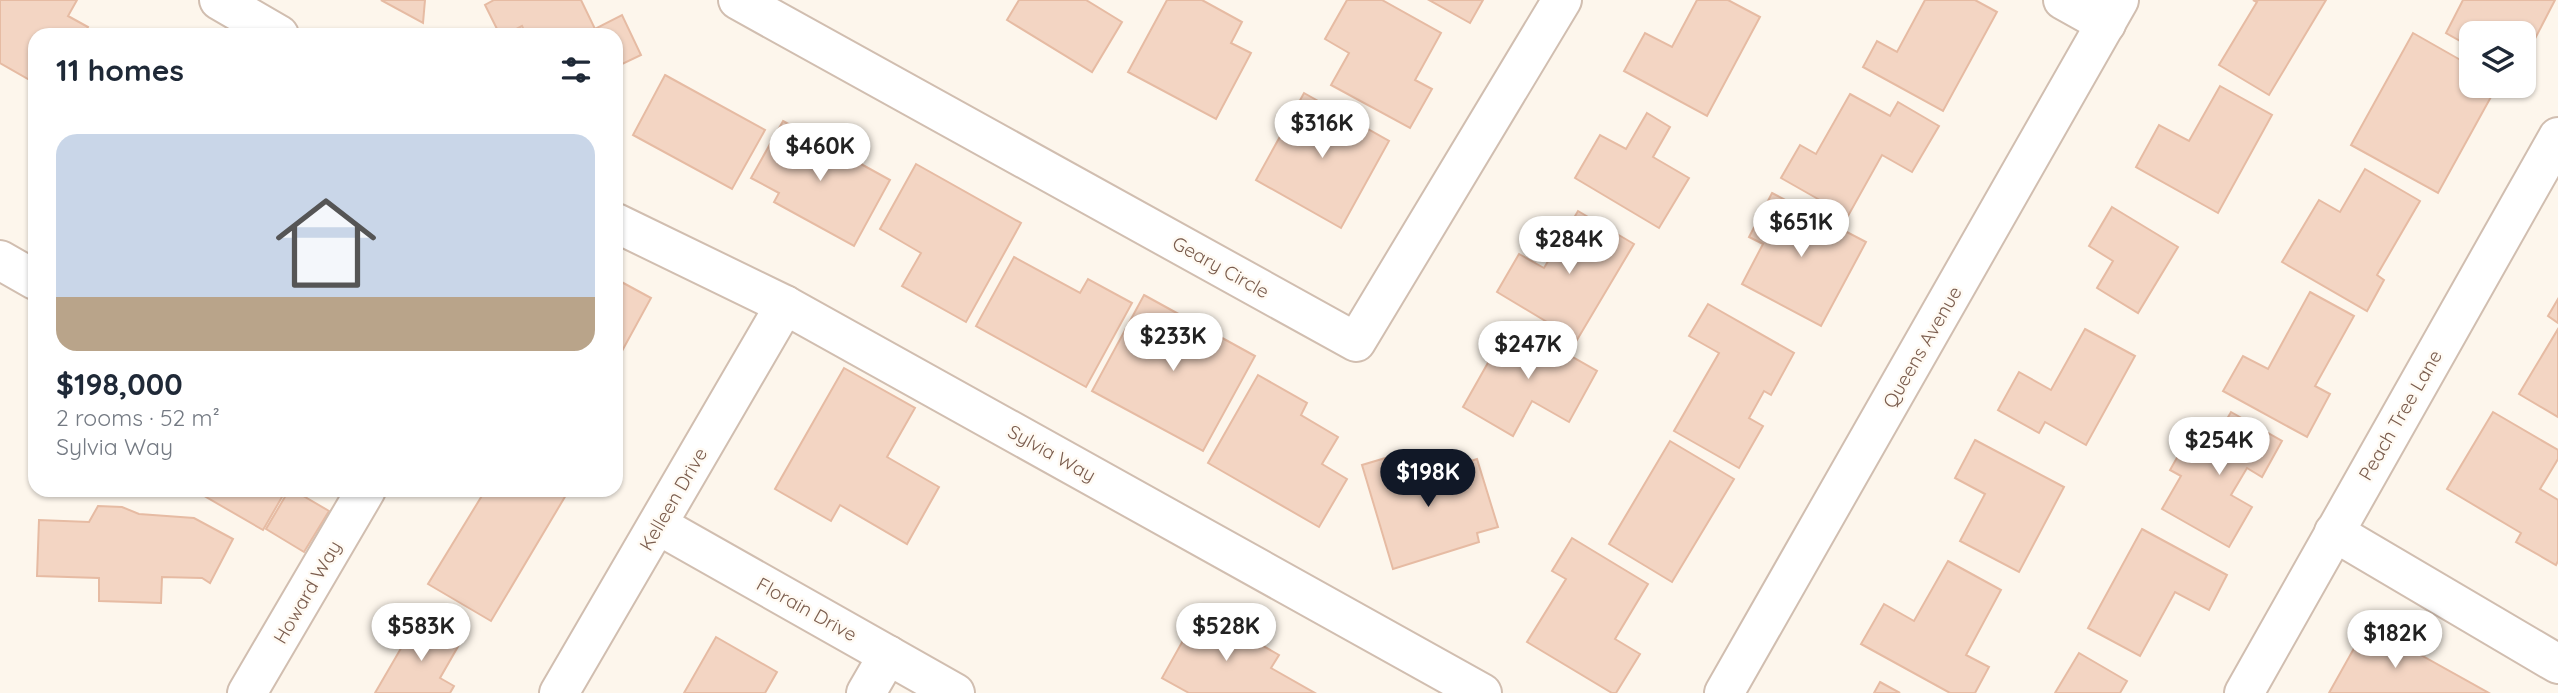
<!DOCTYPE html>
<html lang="en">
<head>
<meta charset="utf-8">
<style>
  body { margin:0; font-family:Quicksand,sans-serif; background:#f2f2f3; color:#1f2937; height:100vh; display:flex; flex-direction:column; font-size:26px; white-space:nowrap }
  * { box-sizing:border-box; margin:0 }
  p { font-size:23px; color:#747a83 }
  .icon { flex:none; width:38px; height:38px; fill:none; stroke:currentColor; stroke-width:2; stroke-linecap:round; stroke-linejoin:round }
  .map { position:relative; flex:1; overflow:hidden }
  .side { position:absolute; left:28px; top:28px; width:595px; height:469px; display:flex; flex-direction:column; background:#fff; border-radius:21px; box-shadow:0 2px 5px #0004 }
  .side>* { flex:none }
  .controls { position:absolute; left:2459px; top:21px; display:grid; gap:14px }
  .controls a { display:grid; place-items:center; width:77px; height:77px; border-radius:14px; background:#fff; box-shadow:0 2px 5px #0004; font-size:35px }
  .price { position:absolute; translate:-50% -60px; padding:0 16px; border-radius:24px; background:#fff; color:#222; font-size:23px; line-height:46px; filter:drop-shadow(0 2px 4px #0008) }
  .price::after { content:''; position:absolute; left:50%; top:42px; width:21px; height:16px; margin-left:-10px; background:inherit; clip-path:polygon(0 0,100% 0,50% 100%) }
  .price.active { background:#111827; color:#fff }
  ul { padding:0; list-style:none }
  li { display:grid; align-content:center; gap:14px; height:371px; padding:0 28px }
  li span { display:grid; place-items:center; height:217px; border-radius:21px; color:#555 }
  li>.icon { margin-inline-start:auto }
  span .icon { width:126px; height:126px; fill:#fffc; stroke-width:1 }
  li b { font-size:30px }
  h2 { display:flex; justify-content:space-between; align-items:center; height:84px; padding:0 28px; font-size:30px }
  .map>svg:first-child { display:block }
  .building { fill:#f3d5c3; stroke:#e6bba3; stroke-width:2 }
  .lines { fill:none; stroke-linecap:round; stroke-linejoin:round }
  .minor-casing { stroke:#d1beb0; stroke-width:42 }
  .minor { stroke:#fff; stroke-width:38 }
  .labels { text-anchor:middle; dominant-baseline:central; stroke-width:5; stroke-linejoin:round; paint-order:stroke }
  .street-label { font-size:19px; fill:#7a5c4d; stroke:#fffaf3 }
</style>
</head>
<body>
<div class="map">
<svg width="2558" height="693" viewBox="0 0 2558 693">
  <rect width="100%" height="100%" fill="#fdf6ec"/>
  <g class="building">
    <path d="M0,0h77l-9,16 20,11 -4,8h-49v48l-35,-20z"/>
    <path d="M381,0h44l-2,23z"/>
    <path d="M494,0h87l14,29 27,-14 19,40 -25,12v-32h-90l-4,-9 -17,9h-5l-15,-30z"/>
    <path d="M1019,0h67l36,22 -30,50 -85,-52z"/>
    <path d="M1167,0h35l40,22 -11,21 20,10 -35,66 -88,-47z"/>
    <path d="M1347,0h35l59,33 -26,47 17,9 -22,39 -79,-43 18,-32 -24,-14z"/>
    <path d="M1429,0h54l-13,23z"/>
    <path d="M1697,0h31l32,17 -53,99 -83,-45 21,-38 27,14z"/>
    <path d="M1925,0h50l22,12 -54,99 -80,-44 14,-26 20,11z"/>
    <path d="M2253,0h73l-57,95 -50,-30 38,-63z"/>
    <path d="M2463,0h92l-31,60v-27h-53v14l-25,-14z"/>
    <path d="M2413,33l58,33v20h26l-59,107 -87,-48z"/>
    <path d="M665,75l100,55 -33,59 -99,-54z"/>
    <path d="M2220,86l52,29 -54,98 -82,-46 23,-42 30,16z"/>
    <path d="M1304,93l85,48 -48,87 -85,-48z"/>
    <path d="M1850,94l40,22 8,-14 41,24 -27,46 -30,-17 -34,61 -67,-38 19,-33 16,9z"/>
    <path d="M1647,113l23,14 -17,30 36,21 -30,50 -84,-50 25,-43 26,14z"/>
    <path d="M783,121l107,59 -36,66 -80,-44 5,-9 -28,-15z"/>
    <path d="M916,164l105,59 -55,99 -64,-36 19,-33 -41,-24z"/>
    <path d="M2365,169l55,32 -43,74 7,5 -17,31 -85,-49 37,-62 21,12z"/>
    <path d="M1772,193l94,49 -45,84 -79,-42 21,-40 -14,-7z"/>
    <path d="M2112,207l66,40 -40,66 -41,-25 16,-27 -24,-15z"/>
    <path d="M1578,211l56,33 -57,96 -80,-48 22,-38 25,14z"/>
    <path d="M1014,257l66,36 8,-14 44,24 -46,84 -110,-61z"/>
    <path d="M616,279l35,19 -35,64z"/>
    <path d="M2310,292l44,24 -39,70 15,8 -23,43 -84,-46 20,-35 25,13z"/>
    <path d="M1144,295l111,61 -52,95 -111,-60z"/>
    <path d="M2558,299v24l-10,-7z"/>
    <path d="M1708,304l86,49 -23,42 -7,-4 -15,27 14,8 -24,42 -65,-37 45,-78 -30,-17z"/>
    <path d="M1511,322l86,49 -28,51 -37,-21 -19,35 -50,-29z"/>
    <path d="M2085,329l50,27 -49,89 -41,-23 -6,11 -41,-23 21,-38 32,18z"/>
    <path d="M2558,329v88l-39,-23z"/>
    <path d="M844,368l71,40 -28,49 52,30 -32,57 -67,-39 -9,16 -56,-32z"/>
    <path d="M1258,375l49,28 -6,12 37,22 -16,27 25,15 -28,48 -111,-64z"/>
    <path d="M2231,412l51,29 -20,36 -15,-9 -16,27 21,12 -23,40 -67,-38 19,-33 -11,-6 22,-39 21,12z"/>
    <path d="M2493,412l65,38v9l-18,30 18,11v61l-2,4 -40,-23 5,-9 -74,-44z"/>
    <path d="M1975,440l89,47 -45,85 -59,-31 25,-47 -30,-16z"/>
    <path d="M1670,441l64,38 -62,103 -63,-38z"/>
    <path d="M1402,453l8,27 67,-21 21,68 -21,6 2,9 -86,27 -31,-104z"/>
    <path d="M194,490h92l-23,40z"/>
    <path d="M289,490h4l36,21 -25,41 -38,-23z"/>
    <path d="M477,490h92l-78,131 -63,-37 55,-90z"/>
    <path d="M98,506l24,1 17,7 55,4 39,21 -23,44 -8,-5 -40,-1 -1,26 -62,-2v-23l-62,-2 2,-56 50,2z"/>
    <path d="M2142,529l85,46 -18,35 -34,-18 -35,64 -52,-28z"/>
    <path d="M1572,538l76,46 -33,55 25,15 -24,39h-4l-85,-51 39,-63 -14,-8z"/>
    <path d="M1948,561l53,29 -35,65 23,12 -14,26h-25l-89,-49 23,-40 30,17z"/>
    <path d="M1200,610l79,45 -8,13 44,25h-126l-27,-15z"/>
    <path d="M418,619l42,24 -20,35 14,8 -4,7h-75z"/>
    <path d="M2367,625l122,68h-160z"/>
    <path d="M716,637l61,35 -12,21h-81z"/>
    <path d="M2079,653l48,28 -7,12h-65z"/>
    <path d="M1880,682l20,11h-26z"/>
  </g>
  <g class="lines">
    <g class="minor-casing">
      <g id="minor">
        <path d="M219,0l60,35"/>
        <path d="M738,0l618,342 206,-342"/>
        <path d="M2063,0l43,24"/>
        <path d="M616,223l169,82 697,388"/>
        <path d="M0,260l35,20"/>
        <path d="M658,525l297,168"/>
        <path d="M2334,532l224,132"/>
        <path d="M247,693l119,-203"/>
        <path d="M559,693l226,-388"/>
        <path d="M866,693l22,-38"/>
        <path d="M1724,693l395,-693"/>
        <path d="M2244,693l314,-556"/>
      </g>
    </g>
    <use href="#minor" class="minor"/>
  </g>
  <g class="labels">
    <g class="street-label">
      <text transform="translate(1221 267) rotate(29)">Geary Circle</text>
      <text transform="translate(1922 347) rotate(-60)">Queens Avenue</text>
      <text transform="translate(2400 415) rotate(-60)">Peach Tree Lane</text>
      <text transform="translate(1052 453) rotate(29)">Sylvia Way</text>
      <text transform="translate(673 499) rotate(-60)">Kelleen Drive</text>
      <text transform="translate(307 592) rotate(-60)">Howard Way</text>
      <text transform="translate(807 609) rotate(29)">Florain Drive</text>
    </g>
  </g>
</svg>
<div class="controls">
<a><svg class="icon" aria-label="layers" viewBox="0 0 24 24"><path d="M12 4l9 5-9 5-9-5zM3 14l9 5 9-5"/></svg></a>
</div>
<b class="price" style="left:1322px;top:160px">$316K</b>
<b class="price" style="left:820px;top:183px">$460K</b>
<b class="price" style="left:1801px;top:259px">$651K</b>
<b class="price" style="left:1569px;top:276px">$284K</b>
<b class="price" style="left:1173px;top:373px">$233K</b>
<b class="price" style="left:1528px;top:381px">$247K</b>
<b class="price" style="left:2219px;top:477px">$254K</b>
<b class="price active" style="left:1428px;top:509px">$198K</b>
<b class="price" style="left:421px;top:663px">$583K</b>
<b class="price" style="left:1226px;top:663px">$528K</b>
<b class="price" style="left:2395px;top:670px">$182K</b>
<section class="side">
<h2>11 homes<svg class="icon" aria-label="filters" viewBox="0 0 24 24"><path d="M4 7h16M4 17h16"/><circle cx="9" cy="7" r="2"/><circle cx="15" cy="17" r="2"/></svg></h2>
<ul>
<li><span style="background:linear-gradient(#c9d6e8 75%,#b9a48a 0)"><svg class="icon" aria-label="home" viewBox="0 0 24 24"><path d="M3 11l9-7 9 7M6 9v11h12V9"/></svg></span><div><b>$198,000</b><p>2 rooms · 52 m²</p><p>Sylvia Way</p></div></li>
</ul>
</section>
</div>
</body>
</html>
